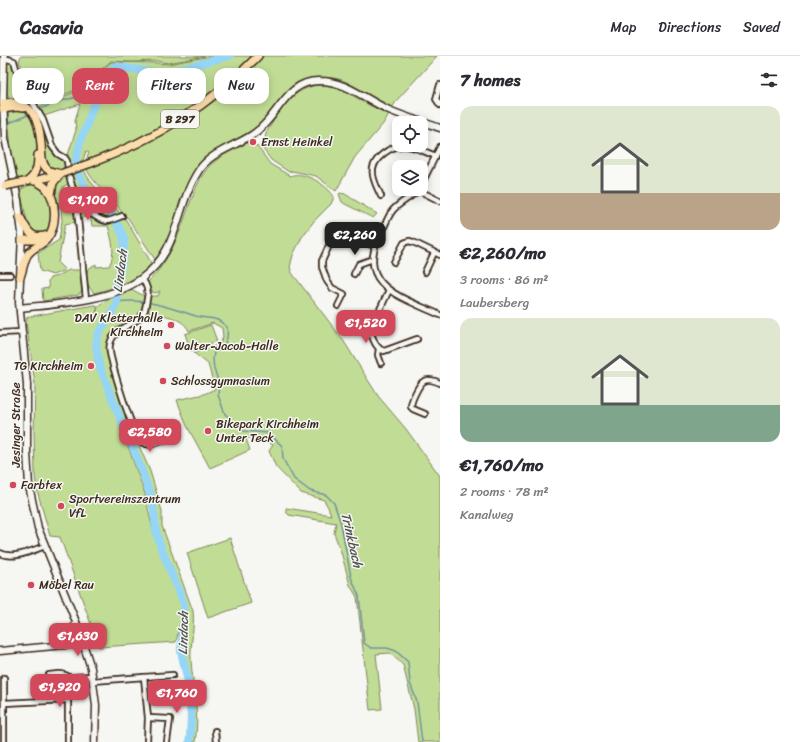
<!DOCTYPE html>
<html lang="en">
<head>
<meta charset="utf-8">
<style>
  body { margin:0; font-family:Sriracha,sans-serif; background:#f7f7f7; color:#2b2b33; height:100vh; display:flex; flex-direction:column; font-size:15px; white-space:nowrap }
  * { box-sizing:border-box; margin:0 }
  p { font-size:13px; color:#7c7c81 }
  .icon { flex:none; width:22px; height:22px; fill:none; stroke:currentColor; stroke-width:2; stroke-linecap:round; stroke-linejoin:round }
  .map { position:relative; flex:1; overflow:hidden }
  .details { display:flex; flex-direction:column; background:#fff; width:360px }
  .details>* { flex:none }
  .top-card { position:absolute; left:12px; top:12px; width:368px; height:36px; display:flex; gap:8px }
  .fabs { position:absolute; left:392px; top:60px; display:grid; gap:8px }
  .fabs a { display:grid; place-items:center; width:36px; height:36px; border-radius:8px; background:#fff; box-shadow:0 2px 10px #0003; font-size:20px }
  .price { position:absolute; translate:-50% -34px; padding:0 9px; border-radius:8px; background:#d1495b; color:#fff; font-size:13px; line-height:26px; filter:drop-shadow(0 1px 2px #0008) }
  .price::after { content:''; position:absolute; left:50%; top:24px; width:12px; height:9px; margin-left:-6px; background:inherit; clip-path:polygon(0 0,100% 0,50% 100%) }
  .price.active { background:#222; color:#fff }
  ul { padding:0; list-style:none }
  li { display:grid; align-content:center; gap:8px; height:212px; padding:0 20px }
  li span { display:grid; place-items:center; height:124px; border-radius:12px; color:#555 }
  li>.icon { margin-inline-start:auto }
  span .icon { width:72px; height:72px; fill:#fffc; stroke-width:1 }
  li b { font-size:17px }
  h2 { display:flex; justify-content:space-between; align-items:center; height:48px; padding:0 20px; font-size:17px }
  .chip { padding:0 14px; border-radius:12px; background:#fff; box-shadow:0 2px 10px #0003; font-size:14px; line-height:36px }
  .chip.active { background:#d1495b; color:#fff }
  header { display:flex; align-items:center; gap:24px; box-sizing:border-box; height:56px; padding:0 20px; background:#fff; border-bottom:1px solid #e1e1e2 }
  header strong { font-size:19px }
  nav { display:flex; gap:22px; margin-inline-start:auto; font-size:14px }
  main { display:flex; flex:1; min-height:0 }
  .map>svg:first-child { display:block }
  .green { fill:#c1dd95; stroke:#7e845a; fill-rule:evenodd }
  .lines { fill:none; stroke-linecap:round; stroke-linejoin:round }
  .stream { stroke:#7191a0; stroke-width:1.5 }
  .river { stroke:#95d5f6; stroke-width:8 }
  .street-casing { stroke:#3b2a1e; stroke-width:8 }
  .secondary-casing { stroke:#3b2a1e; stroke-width:9 }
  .primary-casing { stroke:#3b2a1e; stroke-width:10 }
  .street { stroke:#f6f6f2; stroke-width:4.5 }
  .secondary { stroke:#f6f6f2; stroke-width:6 }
  .primary { stroke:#fbddab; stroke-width:7 }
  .primary-bridge-casing { stroke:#3b2a1e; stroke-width:10; stroke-linecap:butt }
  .primary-bridge { stroke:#fbddab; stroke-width:7 }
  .poi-dot { fill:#d1495b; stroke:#f6f6f2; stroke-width:1.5 }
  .labels { text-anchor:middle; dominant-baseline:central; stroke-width:3; stroke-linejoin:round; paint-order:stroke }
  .shield { fill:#f6f6f2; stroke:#73675e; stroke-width:1 }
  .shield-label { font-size:11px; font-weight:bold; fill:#3b2a1e }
  .poi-label { font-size:12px; fill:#3b2a1e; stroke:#f6f6f2; text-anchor:start }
  .street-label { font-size:12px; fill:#3b2a1e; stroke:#f6f6f2 }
  .water-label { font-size:13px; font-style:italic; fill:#525554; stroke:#f6f6f2 }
</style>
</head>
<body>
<header>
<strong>Casavia</strong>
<nav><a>Map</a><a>Directions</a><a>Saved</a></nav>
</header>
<main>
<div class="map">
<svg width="440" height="686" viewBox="0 0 440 686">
  <rect width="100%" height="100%" fill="#f6f6f2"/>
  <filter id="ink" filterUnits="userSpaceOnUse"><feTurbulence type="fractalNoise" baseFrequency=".025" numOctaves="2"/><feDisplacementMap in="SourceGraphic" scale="8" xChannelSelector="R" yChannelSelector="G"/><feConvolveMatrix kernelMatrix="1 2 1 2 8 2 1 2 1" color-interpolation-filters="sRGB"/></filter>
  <g filter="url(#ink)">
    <g class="green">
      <path d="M21,0h184l-37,7 -11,-2 -25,1 -21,-1 -32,28 -41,15 -19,-43z"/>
      <path d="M211,0h41c-48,47 -102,83 -166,104l3,-7 -3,-2 -3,9 -13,5 -3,-7 9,-28 -1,-10 5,-16 -36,12 -4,-10 40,-16 31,-28 46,1 11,1z"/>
      <path d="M265,0h172l-40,44 -5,8c-17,-5 -41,-29 -59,-30 -11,-1 -25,-2 -35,4 -17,11 -24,30 -38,43 -10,8 -21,12 -32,18 -15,8 -26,17 -35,32 -10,16 -14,36 -20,54 -4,11 -12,21 -17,32l-28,-43c-6,-3 -8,-9 -12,-14 -10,-12 -22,-20 -29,-34l1,-2c47,-19 94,-41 134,-73 13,-11 25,-25 37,-37z"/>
      <path d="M9,5l3,1 6,21 2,1 -4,2 4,7 4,-2v1l-3,2 5,9 4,-2 13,21 9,28 11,9 3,8c-8,4 -13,4 -20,-2l-8,-45 -26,-20 -5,-6v-31z"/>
      <path d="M317,29c21,-1 34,10 52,20 6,3 13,6 20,9l-6,10 -28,33 -19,34 -20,-15 -24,-5 -3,1 -18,-12 -11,-15 5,-6 1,-6c14,-22 23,-42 51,-48z"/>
      <path d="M20,54c22,9 17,42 14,61 -6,5 -9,9 -17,7l-6,-29 -3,-34 3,-4z"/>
      <path d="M247,87l10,3 13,18 20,12c13,-6 38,9 44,21l-3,7 -17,17 -12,16 -9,18 -3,12 2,6 51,67 35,56 28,33 34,47v266h-22l-4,-33 -11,-44 -13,-12 -14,1 6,55 -12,1 -13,-113 -7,-12 -9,-33 -7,-19 2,-10 -47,-8 -3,-3v-4l45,7 -3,-8 -4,-7 -23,-7 -25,-26 -7,-16 4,-6 -17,-9 -10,3 4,11 -40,18 -23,-42 -10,-26 27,-6 11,-5 -7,-25 -14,-11 26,-9 3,-7 -1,-9 -9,-5 -24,8c-6,-15 -32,-17 -46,-20l-14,11 -1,-1c-9,6 -16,11 -20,20l1,1 2,25 8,27 9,26 22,51 12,40v15l31,85c2,17 -3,33 -2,50 2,27 9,54 4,81h-8l2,-13 -2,-44 -9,-34 3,-32 -5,23 -77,5 -39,-110 -10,-1 -13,-46 -2,-14 -1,-44 1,-48 -9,-62 1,-5 67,-12 4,1 -2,10c0,-3 1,-7 2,-10 2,-3 27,-14 33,-17l13,7h14l2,-5 -4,2 -4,-1 -4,-9 1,-2c22,-22 31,-49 41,-78 5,-11 8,-23 16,-33 10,-13 27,-19 41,-27zM120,368c16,35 32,73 34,112l-9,-42z"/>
      <path d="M84,114c7,16 19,24 30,36 5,5 7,11 12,14l26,44c-18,18 -35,23 -58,29 -7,-6 -9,-16 -6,-24l8,-5v3l13,-1c7,-13 3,-26 -1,-40h-16l-2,-10 -11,2 -8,-44z"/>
      <path d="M67,120l2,7 -6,4v9l10,8 2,18 -10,2 -7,39 7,7 -12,5 -13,-4 -2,-18 21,-13 3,-19 -1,-14h-4c-3,-16 -6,-22 10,-31z"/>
      <path d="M33,128c17,3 21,26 18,40 -1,3 -3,6 -5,9l-7,2 -9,-5 -3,-9 -7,-31 5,-3z"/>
      <path d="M340,137l5,1 32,20 -4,4 -28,-14 -3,-2 -3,-8z"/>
      <path d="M69,214h10l2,5 1,17 -4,3 -35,6 -1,-12 7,-1 -1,-6 2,-4 8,-2z"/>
      <path d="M211,269l6,16 -26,10 -6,-17z"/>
      <path d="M230,482l21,65 -43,15 -21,-65z"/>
    </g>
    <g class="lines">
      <g class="stream">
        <path d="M42,52l22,-8 20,-4 18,-14"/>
        <path d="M9,67l19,-8"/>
        <path d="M117,246c29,-4 52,6 79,14 15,4 19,-1 31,11 2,13 -2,19 -13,25l-1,7 1,10 5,14 -1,12 7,19 18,17 26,2 13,13 1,13 11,20 16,12 16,4 8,8 7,21 10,53 8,19 5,47 7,5h16l9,3 12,11 2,21 7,19 5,40"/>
      </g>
      <path class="river" d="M189,686l1,-5 1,-20 -2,-31 -8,-35 3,-37v-10l-23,-56 -5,-17 -3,-29 -22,-60 -7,-14 -25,-63 -3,-20 2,-11 12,-18 7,-14 -1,-16 4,-13 4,-20v-15l-8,-17 -7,-10 -21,-19 -10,-18 -2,-14 5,-22 4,-8 7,-21 9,-14 1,-13 3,-9 11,-7 44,8 70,-18"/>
      <g class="street-casing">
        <g id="street">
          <path d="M4,2l10,3 4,14 3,8 22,37 9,26 6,8 7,4 2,3 2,15 7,23 10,100"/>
          <path d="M440,29l-4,14 4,6"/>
          <path d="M421,129l19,-38"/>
          <path d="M419,133c-8,9 -19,13 -26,21 -6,7 -8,17 -13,25 -26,51 24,63 60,80"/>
          <path d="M418,134l22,11"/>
          <path d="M381,140c-3,-6 -7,-14 -8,-21 -3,-16 19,-31 34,-29 10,1 20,7 29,10"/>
          <path d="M76,144c5,7 22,20 30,21 5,0 11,-3 16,-5"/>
          <path d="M394,206l10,-19 5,-2 4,1 27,13"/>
          <path d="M425,216l9,-19"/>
          <path d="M354,218l5,-10 14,-5"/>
          <path d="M0,219h10"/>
          <path d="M142,223c5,6 7,12 5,20 -1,4 -1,10 -4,15 -7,11 -29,13 -33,30 -2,7 2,15 3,22 7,25 14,48 25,73 10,10 17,4 29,0"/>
          <path d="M389,234l-19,41c4,9 5,17 14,20l33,-12"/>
          <path d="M338,250l6,-12 -12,-6 -5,-7 -5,-14v-6l11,-24 2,-2 8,-3 31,14"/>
          <path d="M0,277l22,-1"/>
          <path d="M379,293l-1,6 3,8"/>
          <path d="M425,358l-12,-5 -2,-2c0,-5 2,-9 4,-13 6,-13 10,-18 25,-11"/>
          <path d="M0,497c13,7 31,-2 45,-7"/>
          <path d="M49,619c8,-1 16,-3 22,4"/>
          <path d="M144,621l29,-2"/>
          <path d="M4,622v64"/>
          <path d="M93,625l51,-4 4,41 -1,24"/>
          <path d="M4,647l64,-3"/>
          <path d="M148,662l22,1 -3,23"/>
          <path d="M215,675l1,11"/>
          <path d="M68,686v-59l3,-4 4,-2 17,-1"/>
        </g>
      </g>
      <g class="secondary-casing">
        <g id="secondary">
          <path d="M4,0l-1,47 2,35 13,62 4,34 -3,68 8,82v68l2,34 9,42 38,94 15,46 5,37 -1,37"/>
          <path d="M20,252c36,-4 92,-7 122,-30 39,-29 33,-72 57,-108 14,-20 39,-24 57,-38 23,-16 30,-52 64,-51 26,0 45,18 69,29 16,7 34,12 51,18"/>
          <path d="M62,588c8,-5 11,-13 14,-22"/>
          <path d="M0,595l65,-6 17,-5"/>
        </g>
      </g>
      <g class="primary-casing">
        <g id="primary">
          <path d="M3,47c29,-4 36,16 38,41 1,8 -1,17 5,24 3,4 9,4 14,6"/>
          <path d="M3,53l13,-2 7,1"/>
          <path d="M91,107c63,-23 120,-59 167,-107"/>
          <path d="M28,125c9,-7 10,-15 10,-26"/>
          <path d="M34,125l25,-7"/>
          <path d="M51,139l2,-12 7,-9"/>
          <path d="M20,161c7,13 11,24 28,18"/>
          <path d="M22,184h19"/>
          <path d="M20,221c3,-7 4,-18 8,-23 5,-7 14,-9 19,-15 10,-13 10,-37 0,-50 -3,-4 -8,-6 -13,-9"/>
        </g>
      </g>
      <use href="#street" class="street"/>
      <use href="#secondary" class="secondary"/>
      <use href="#primary" class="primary"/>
      <g class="primary-bridge-casing">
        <g id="primary-bridge">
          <path d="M63,117l28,-10"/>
          <path d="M5,130l19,-4"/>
        </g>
      </g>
      <use href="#primary-bridge" class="primary-bridge"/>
    </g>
  </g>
  <g class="poi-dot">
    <circle cx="253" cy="86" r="4"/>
    <circle cx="171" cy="269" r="4"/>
    <circle cx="167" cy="290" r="4"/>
    <circle cx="91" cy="310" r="4"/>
    <circle cx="163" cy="325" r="4"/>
    <circle cx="208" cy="375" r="4"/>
    <circle cx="13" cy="429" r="4"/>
    <circle cx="61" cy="450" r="4"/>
    <circle cx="31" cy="529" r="4"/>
  </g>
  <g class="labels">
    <rect class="shield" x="161" y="54" width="38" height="18" rx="3"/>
    <g class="shield-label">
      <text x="180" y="63">B 297</text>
    </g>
    <g class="poi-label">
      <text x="261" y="86">Ernst Heinkel</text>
      <text x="163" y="262" text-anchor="end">DAV Kletterhalle<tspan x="163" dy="14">Kirchheim</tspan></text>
      <text x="175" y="290">Walter-Jacob-Halle</text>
      <text x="83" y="310" text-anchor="end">TG Kirchheim</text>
      <text x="171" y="325">Schlossgymnasium</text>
      <text x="216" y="368">Bikepark Kirchheim<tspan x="216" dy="14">Unter Teck</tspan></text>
      <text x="21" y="429">Farbtex</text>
      <text x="69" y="443">Sportvereinszentrum<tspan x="69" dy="14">VfL</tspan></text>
      <text x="39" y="529">Möbel Rau</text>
    </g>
    <g class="street-label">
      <text transform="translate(16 369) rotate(-90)">Jesinger Straße</text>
    </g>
    <g class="water-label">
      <text transform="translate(120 215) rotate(-83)">Lindach</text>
      <text transform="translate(352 484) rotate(77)">Trinkbach</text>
      <text transform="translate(183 577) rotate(-89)">Lindach</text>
    </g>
  </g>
</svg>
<div class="fabs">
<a><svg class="icon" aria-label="locate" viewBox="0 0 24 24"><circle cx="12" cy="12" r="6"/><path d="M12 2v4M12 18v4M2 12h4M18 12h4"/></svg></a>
<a><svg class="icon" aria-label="layers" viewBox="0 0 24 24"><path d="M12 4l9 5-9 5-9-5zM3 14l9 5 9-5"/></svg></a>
</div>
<b class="price" style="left:88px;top:165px">€1,100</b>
<b class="price active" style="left:355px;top:200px">€2,260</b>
<b class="price" style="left:366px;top:288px">€1,520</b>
<b class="price" style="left:150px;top:397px">€2,580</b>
<b class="price" style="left:78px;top:601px">€1,630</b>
<b class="price" style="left:60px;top:652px">€1,920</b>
<b class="price" style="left:177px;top:658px">€1,760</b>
<div class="top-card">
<a class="chip">Buy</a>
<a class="chip active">Rent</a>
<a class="chip">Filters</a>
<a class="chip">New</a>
</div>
</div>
<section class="details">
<h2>7 homes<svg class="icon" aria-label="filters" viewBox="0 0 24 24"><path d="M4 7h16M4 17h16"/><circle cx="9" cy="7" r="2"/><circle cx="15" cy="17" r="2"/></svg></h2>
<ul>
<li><span style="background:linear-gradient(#dfe7d0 70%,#b9a48a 0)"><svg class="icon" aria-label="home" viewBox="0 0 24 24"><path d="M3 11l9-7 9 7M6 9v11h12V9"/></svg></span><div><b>€2,260/mo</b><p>3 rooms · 86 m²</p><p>Laubersberg</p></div></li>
<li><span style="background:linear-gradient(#dfe7d0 70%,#7fa58c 0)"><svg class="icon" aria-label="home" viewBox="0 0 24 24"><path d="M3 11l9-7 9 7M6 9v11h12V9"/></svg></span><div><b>€1,760/mo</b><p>2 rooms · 78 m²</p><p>Kanalweg</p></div></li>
</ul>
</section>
</main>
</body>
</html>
